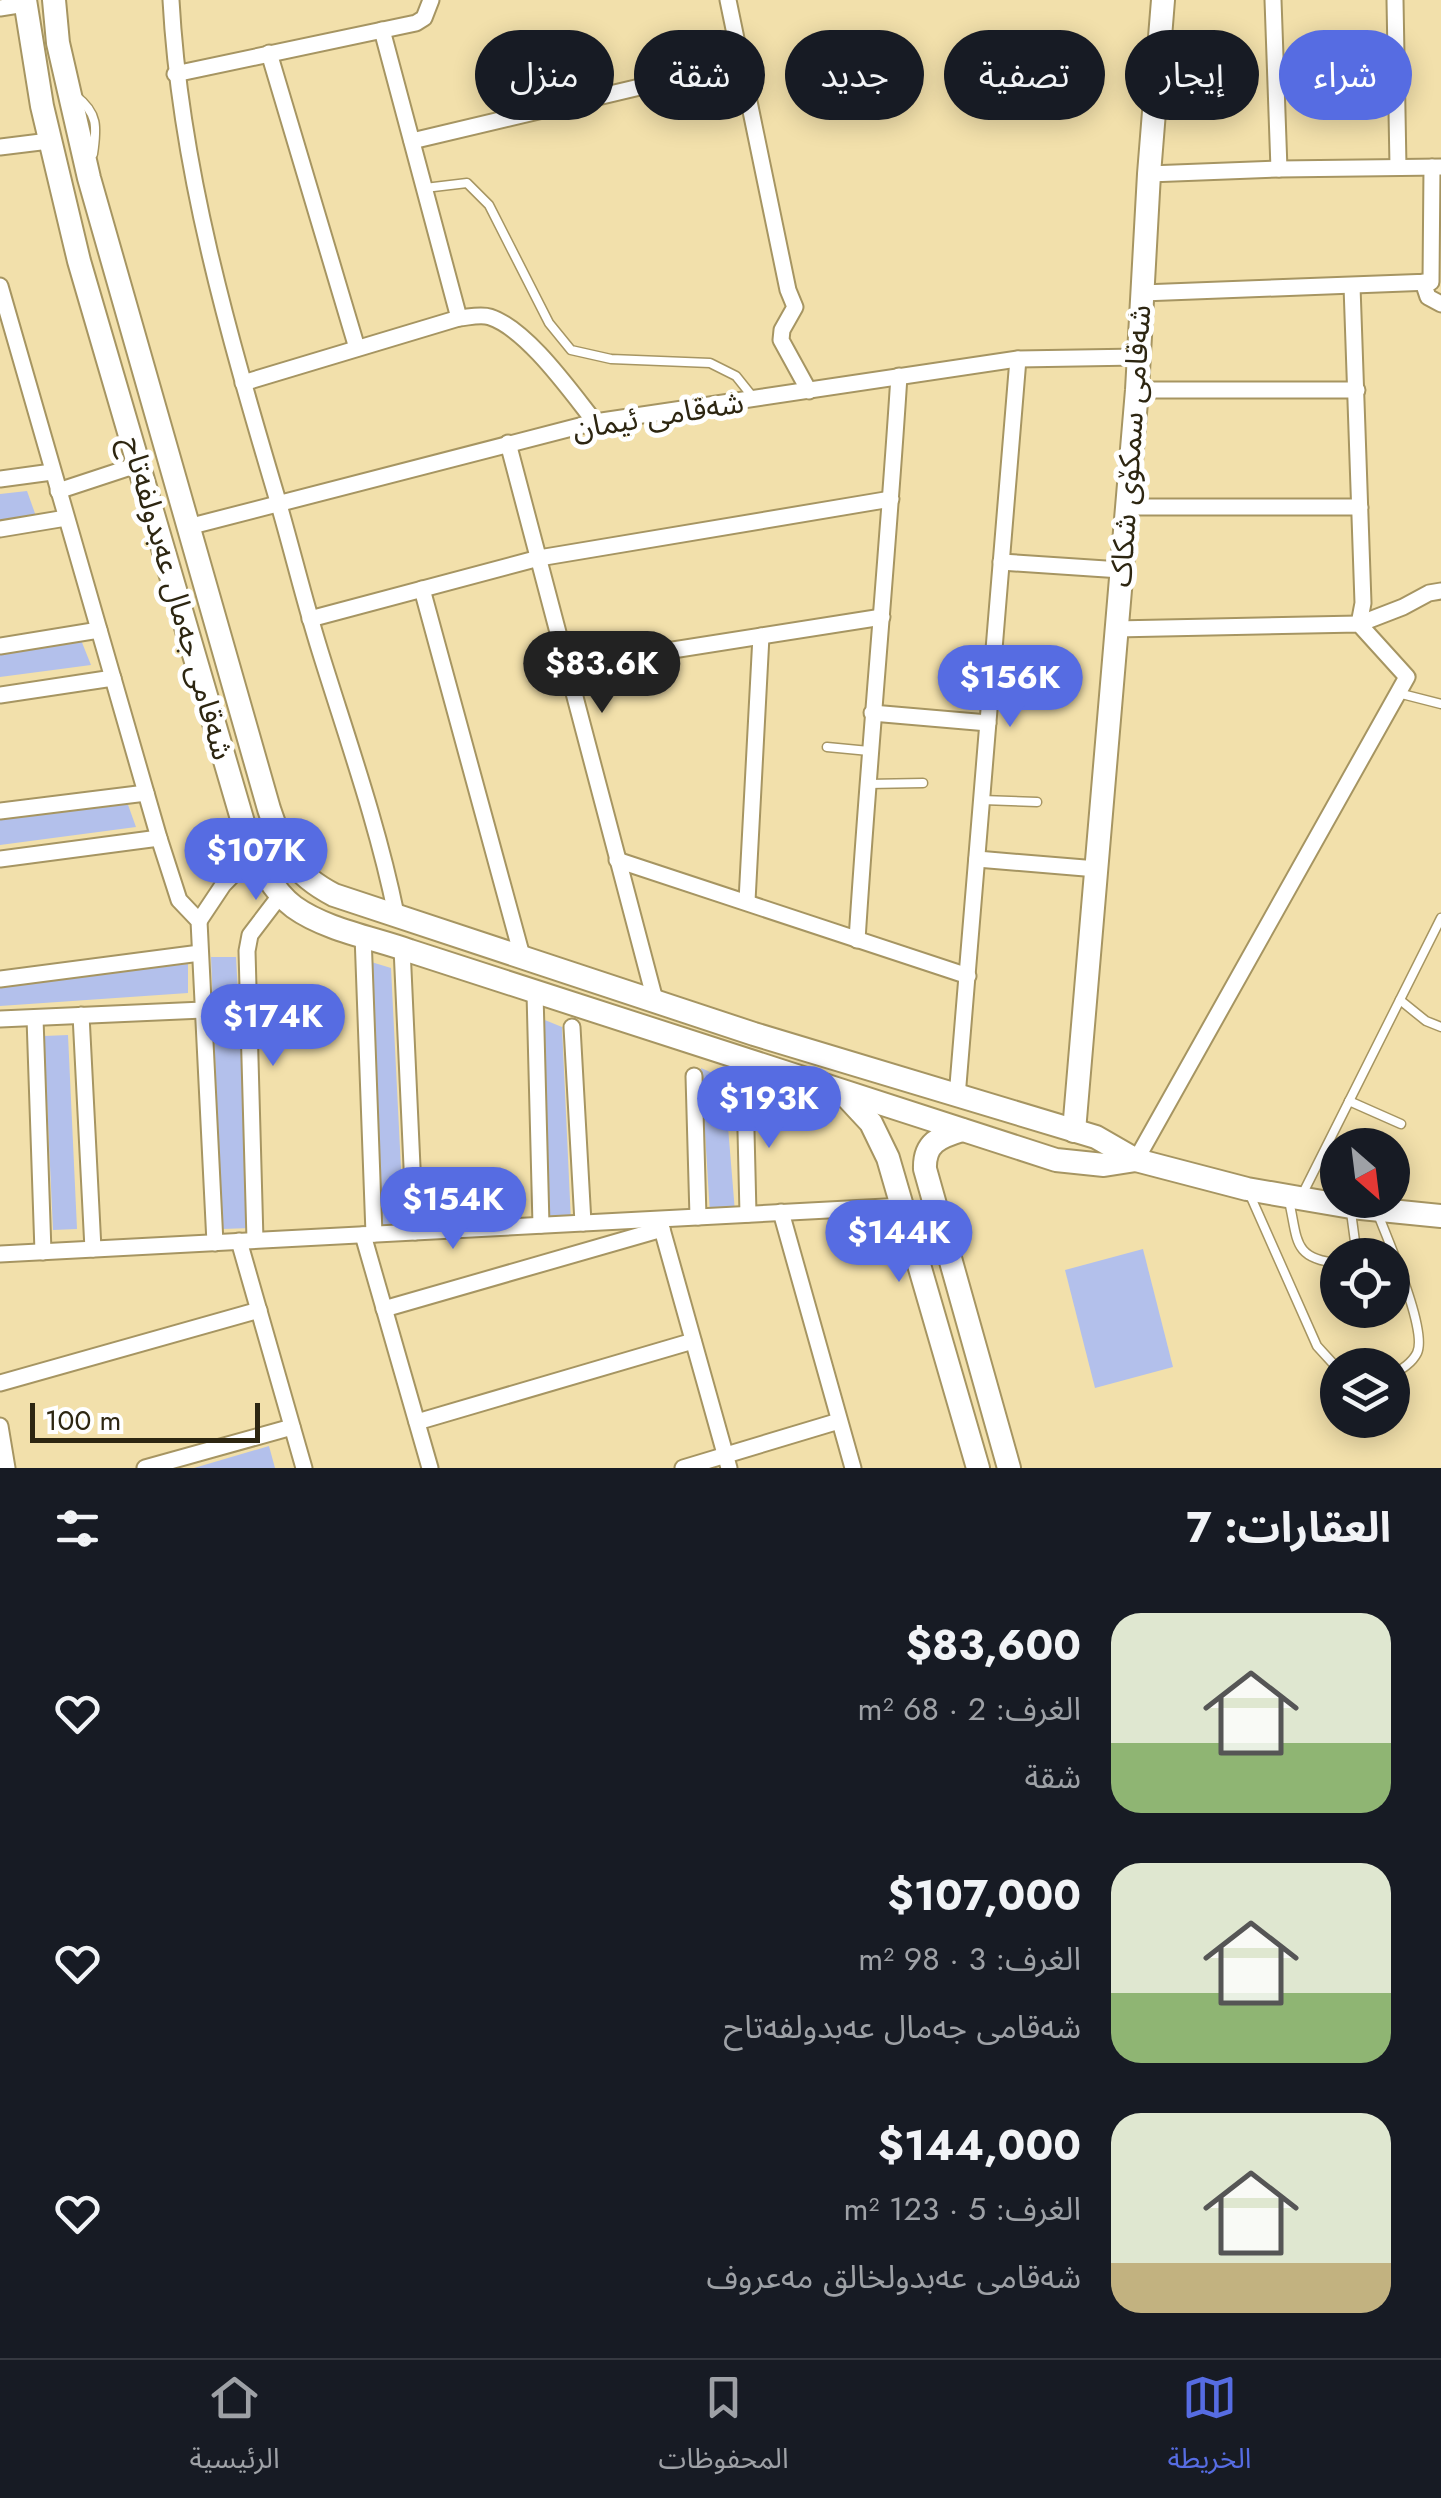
<!DOCTYPE html>
<html lang="ar">
<head>
<meta charset="utf-8">
<style>
  body { margin:0; font-family:Jost,"Noto Sans Arabic",sans-serif; background:#242831; color:#f1f3f6; direction:rtl; height:100vh; display:flex; flex-direction:column; font-size:38px; white-space:nowrap }
  * { box-sizing:border-box; margin:0 }
  p { font-size:32px; color:#9ea1a6 }
  .icon { flex:none; width:55px; height:55px; fill:none; stroke:currentColor; stroke-width:2; stroke-linecap:round; stroke-linejoin:round }
  .map { position:relative; height:1468px; overflow:hidden; direction:ltr }
  .drawer { display:flex; flex-direction:column; background:#171b24; flex:1 }
  .drawer>* { flex:none }
  .hud { position:absolute; left:30px; top:30px; width:1382px; height:90px; direction:rtl; display:flex; gap:20px }
  .needle { width:65px; rotate:152deg }
  .fabs { position:absolute; left:1320px; top:1128px; display:grid; gap:20px }
  .fabs a { display:grid; place-items:center; width:90px; height:90px; border-radius:50%; background:#171b24; box-shadow:0 5px 25px #0003; font-size:50px }
  .scale { position:absolute; left:30px; bottom:25px; width:230px; box-sizing:border-box; padding-left:10px; border:5px solid #2d2611; border-top:0; font-size:28px; line-height:35px; white-space:nowrap; color:#2d2611; -webkit-text-stroke:8px #fff; paint-order:stroke }
  .price { position:absolute; translate:-50% -85px; padding:0 22px; border-radius:35px; background:#566ce2; color:#fff; font-size:32px; line-height:65px; filter:drop-shadow(0 2px 5px #0008) }
  .price::after { content:''; position:absolute; left:50%; top:60px; width:30px; height:22px; margin-left:-15px; background:inherit; clip-path:polygon(0 0,100% 0,50% 100%) }
  .price.current { background:#222; color:#fff }
  ul { padding:0; list-style:none }
  li { display:flex; align-items:center; gap:30px; height:250px; padding:0 50px }
  li span { display:grid; place-items:center; flex:none; width:280px; height:200px; border-radius:30px; color:#555 }
  li>.icon { margin-inline-start:auto }
  span .icon { width:120px; height:120px; fill:#fffc; stroke-width:1 }
  li b { font-size:42px }
  h2 { display:flex; justify-content:space-between; align-items:center; height:120px; padding:0 50px; font-size:42px }
  .chip { padding:0 35px; border-radius:45px; background:#171b24; box-shadow:0 5px 25px #0003; font-size:35px; line-height:90px }
  .chip.current { background:#566ce2; color:#fff }
  .tabs { display:flex; justify-content:space-around; align-items:center; height:140px; border-top:2px solid #363941; background:#171b24; font-size:28px; color:#9ea1a6 }
  .tabs a { display:grid; justify-items:center; gap:5px }
  .tabs .current { color:#566ce2 }
  .map>svg:first-child { display:block }
  .green { fill:#b3c0eb }
  .lines { fill:none; stroke-linecap:round; stroke-linejoin:round }
  .lane-casing { stroke:#a69562; stroke-width:11 }
  .street-casing { stroke:#a69562; stroke-width:19 }
  .secondary-casing { stroke:#a69562; stroke-width:26 }
  .lane { stroke:#fff; stroke-width:8 }
  .street { stroke:#fff; stroke-width:15 }
  .secondary { stroke:#fff; stroke-width:22 }
  .labels { text-anchor:middle; dominant-baseline:central; stroke-width:10; stroke-linejoin:round; paint-order:stroke }
  .street-label { font-size:30px; fill:#2d2611; stroke:#fff }
</style>
</head>
<body>
<div class="map">
<svg width="1441" height="1468" viewBox="0 0 1441 1468">
  <rect width="100%" height="100%" fill="#f2e0ab"/>
  <g class="green">
    <path d="M27,491l10,28 -37,4v-29z"/>
    <path d="M81,640l10,25 -91,12v-26z"/>
    <path d="M127,802l9,25 -136,18v-26z"/>
    <path d="M211,957h25l15,271 -29,1z"/>
    <path d="M368,961l23,7 13,261 -24,1z"/>
    <path d="M188,964v29l-188,13v-22z"/>
    <path d="M535,1016l27,11 9,195 -25,1z"/>
    <path d="M68,1035l9,194 -24,1 -9,-194z"/>
    <path d="M701,1068l23,10 11,134 -25,2z"/>
    <path d="M1143,1249l30,118 -78,21 -30,-118z"/>
    <path d="M269,1446l6,22h-81z"/>
  </g>
  <g class="lines">
    <g class="lane-casing">
      <g id="lane">
        <path d="M76,96c22,17 21,31 17,58"/>
        <path d="M425,188l42,-5 22,22 60,118 22,27 40,9 99,4 26,13 16,20"/>
        <path d="M1398,693l43,11"/>
        <path d="M827,747l42,4"/>
        <path d="M868,784l55,-1"/>
        <path d="M982,800l55,2"/>
        <path d="M1400,1000l26,21 15,6"/>
        <path d="M1349,1101l52,23"/>
        <path d="M1250,1195l67,151 21,23"/>
        <path d="M1302,1195l139,-277"/>
        <path d="M1289,1201c9,38 3,58 49,62"/>
        <path d="M1351,1212l5,37 -2,6"/>
        <path d="M1378,1214c10,27 50,117 39,139 -5,10 -15,16 -25,22"/>
      </g>
    </g>
    <g class="street-casing">
      <g id="street">
        <path d="M171,0c9,169 58,336 106,498 15,51 27,102 43,153 27,87 58,174 76,263"/>
        <path d="M728,0l60,290 7,17 -13,23 -1,10 28,51"/>
        <path d="M1273,0l6,169"/>
        <path d="M1395,0l3,167"/>
        <path d="M0,8l25,-4"/>
        <path d="M269,53l88,295"/>
        <path d="M175,74l241,-51 8,-5 7,-18"/>
        <path d="M412,141l329,-78"/>
        <path d="M0,147l49,-6"/>
        <path d="M1149,174l130,-5 162,-2"/>
        <path d="M1423,282l5,15 13,7"/>
        <path d="M0,286l159,552 20,62 20,21 16,322"/>
        <path d="M1352,286l11,317 -4,21"/>
        <path d="M1142,293l289,-11 1,-115"/>
        <path d="M459,318c11,-1 22,-4 31,-1 37,12 81,75 105,105"/>
        <path d="M243,383l216,-65 -77,-288"/>
        <path d="M1137,390h220"/>
        <path d="M508,443l147,557"/>
        <path d="M0,479l52,-7"/>
        <path d="M58,491l82,-27"/>
        <path d="M1127,507h233"/>
        <path d="M188,527l407,-105 423,-63 120,-2"/>
        <path d="M0,529l66,-11"/>
        <path d="M1001,562l120,8"/>
        <path d="M422,589l100,367"/>
        <path d="M310,619l229,-61 352,-59"/>
        <path d="M1359,624l44,-17 26,-14 12,-2"/>
        <path d="M1115,629l244,-5 48,53 -271,483"/>
        <path d="M0,646l99,-16"/>
        <path d="M565,667l317,-50"/>
        <path d="M0,695l113,-17"/>
        <path d="M872,713l116,10"/>
        <path d="M0,811l146,-18"/>
        <path d="M0,859l159,-21"/>
        <path d="M977,859l120,10"/>
        <path d="M617,860l351,116"/>
        <path d="M747,901l14,-265"/>
        <path d="M199,921l24,-36 31,-32"/>
        <path d="M363,935l11,299"/>
        <path d="M857,940c12,-188 30,-376 42,-564"/>
        <path d="M402,948l13,284"/>
        <path d="M0,979l200,-26"/>
        <path d="M535,993l6,232"/>
        <path d="M81,1015l12,234"/>
        <path d="M35,1018l8,234"/>
        <path d="M0,1019l203,-9"/>
        <path d="M572,1027l11,196"/>
        <path d="M694,1076l4,141"/>
        <path d="M745,1090l3,124"/>
        <path d="M957,1097l61,-738"/>
        <path d="M781,1212l72,256"/>
        <path d="M660,1222l69,246"/>
        <path d="M363,1235l67,233"/>
        <path d="M255,1240l-8,-289 3,-16 32,-42"/>
        <path d="M239,1241l65,227"/>
        <path d="M0,1254l904,-48"/>
        <path d="M384,1309l278,-80"/>
        <path d="M0,1383l259,-73"/>
        <path d="M417,1422l276,-81"/>
        <path d="M0,1426l7,42"/>
        <path d="M145,1468l147,-41"/>
        <path d="M683,1468l156,-47"/>
      </g>
    </g>
    <g class="secondary-casing">
      <g id="secondary">
        <path d="M25,0l17,106 37,155 168,575c11,24 25,55 47,71 32,23 80,31 116,44l646,209 48,5 32,-5"/>
        <path d="M54,0l4,43 31,135 180,631c15,44 23,64 65,86l420,139 342,103 40,23 111,29 104,18 90,9"/>
        <path d="M844,1094l27,29 17,35 90,310"/>
        <path d="M962,1130c-23,7 -38,13 -37,39l84,299"/>
        <path d="M1074,1131l63,-741 12,-216 14,-174"/>
      </g>
    </g>
    <use href="#lane" class="lane"/>
    <use href="#street" class="street"/>
    <use href="#secondary" class="secondary"/>
  </g>
  <g class="labels">
    <g class="street-label">
      <text transform="translate(658 415) rotate(-9)">شەقامی ئیمان</text>
      <text transform="translate(1130 446) rotate(-86)">شەقامی سمکۆی شکاک</text>
      <text transform="translate(178 598) rotate(74)">شەقامی جەمال عەبدولفەتاح</text>
    </g>
  </g>
</svg>
<div class="fabs">
<a><svg class="needle" viewBox="-14 -14 28 28"><path d="M0-13l5 13h-10z" fill="#e53935"/><path d="M0 13l5-13h-10z" fill="#9ea1a6"/></svg></a>
<a><svg class="icon" aria-label="locate" viewBox="0 0 24 24"><circle cx="12" cy="12" r="6"/><path d="M12 2v4M12 18v4M2 12h4M18 12h4"/></svg></a>
<a><svg class="icon" aria-label="layers" viewBox="0 0 24 24"><path d="M12 4l9 5-9 5-9-5zM3 14l9 5 9-5"/></svg></a>
</div>
<div class="scale">100 m</div>
<b class="price current" style="left:602px;top:716px">$83.6K</b>
<b class="price" style="left:1010px;top:730px">$156K</b>
<b class="price" style="left:256px;top:903px">$107K</b>
<b class="price" style="left:273px;top:1069px">$174K</b>
<b class="price" style="left:769px;top:1151px">$193K</b>
<b class="price" style="left:453px;top:1252px">$154K</b>
<b class="price" style="left:899px;top:1285px">$144K</b>
<div class="hud">
<a class="chip current">شراء</a>
<a class="chip">إيجار</a>
<a class="chip">تصفية</a>
<a class="chip">جديد</a>
<a class="chip">شقة</a>
<a class="chip">منزل</a>
</div>
</div>
<section class="drawer">
<h2>العقارات: 7<svg class="icon" aria-label="filters" viewBox="0 0 24 24"><path d="M4 7h16M4 17h16"/><circle cx="9" cy="7" r="2"/><circle cx="15" cy="17" r="2"/></svg></h2>
<ul>
<li><span style="background:linear-gradient(#dfe7d0 65%,#8fb573 0)"><svg class="icon" aria-label="home" viewBox="0 0 24 24"><path d="M3 11l9-7 9 7M6 9v11h12V9"/></svg></span><div><b>$83,600</b><p>الغرف: 2 · 68 m²</p><p>شقة</p></div><svg class="icon" aria-label="heart" viewBox="0 0 24 24"><path d="M12 20l-8-8c-3-5 5-10 8-4 3-6 11-1 8 4z"/></svg></li>
<li><span style="background:linear-gradient(#dfe7d0 65%,#8fb573 0)"><svg class="icon" aria-label="home" viewBox="0 0 24 24"><path d="M3 11l9-7 9 7M6 9v11h12V9"/></svg></span><div><b>$107,000</b><p>الغرف: 3 · 98 m²</p><p>شەقامی جەمال عەبدولفەتاح</p></div><svg class="icon" aria-label="heart" viewBox="0 0 24 24"><path d="M12 20l-8-8c-3-5 5-10 8-4 3-6 11-1 8 4z"/></svg></li>
<li><span style="background:linear-gradient(#dfe7d0 75%,#c2b280 0)"><svg class="icon" aria-label="home" viewBox="0 0 24 24"><path d="M3 11l9-7 9 7M6 9v11h12V9"/></svg></span><div><b>$144,000</b><p>الغرف: 5 · 123 m²</p><p>شەقامی عەبدولخالق مەعروف</p></div><svg class="icon" aria-label="heart" viewBox="0 0 24 24"><path d="M12 20l-8-8c-3-5 5-10 8-4 3-6 11-1 8 4z"/></svg></li>
</ul>
</section>
<nav class="tabs">
<a class="current"><svg class="icon" aria-label="map" viewBox="0 0 24 24"><path d="M3 6l6-2 6 2 6-2v14l-6 2-6-2-6 2zM9 4v14M15 6v14"/></svg>الخريطة</a>
<a><svg class="icon" aria-label="saved" viewBox="0 0 24 24"><path d="M7 4h10v16l-5-4-5 4z"/></svg>المحفوظات</a>
<a><svg class="icon" aria-label="home" viewBox="0 0 24 24"><path d="M3 11l9-7 9 7M6 9v11h12V9"/></svg>الرئيسية</a>
</nav>
</body>
</html>
